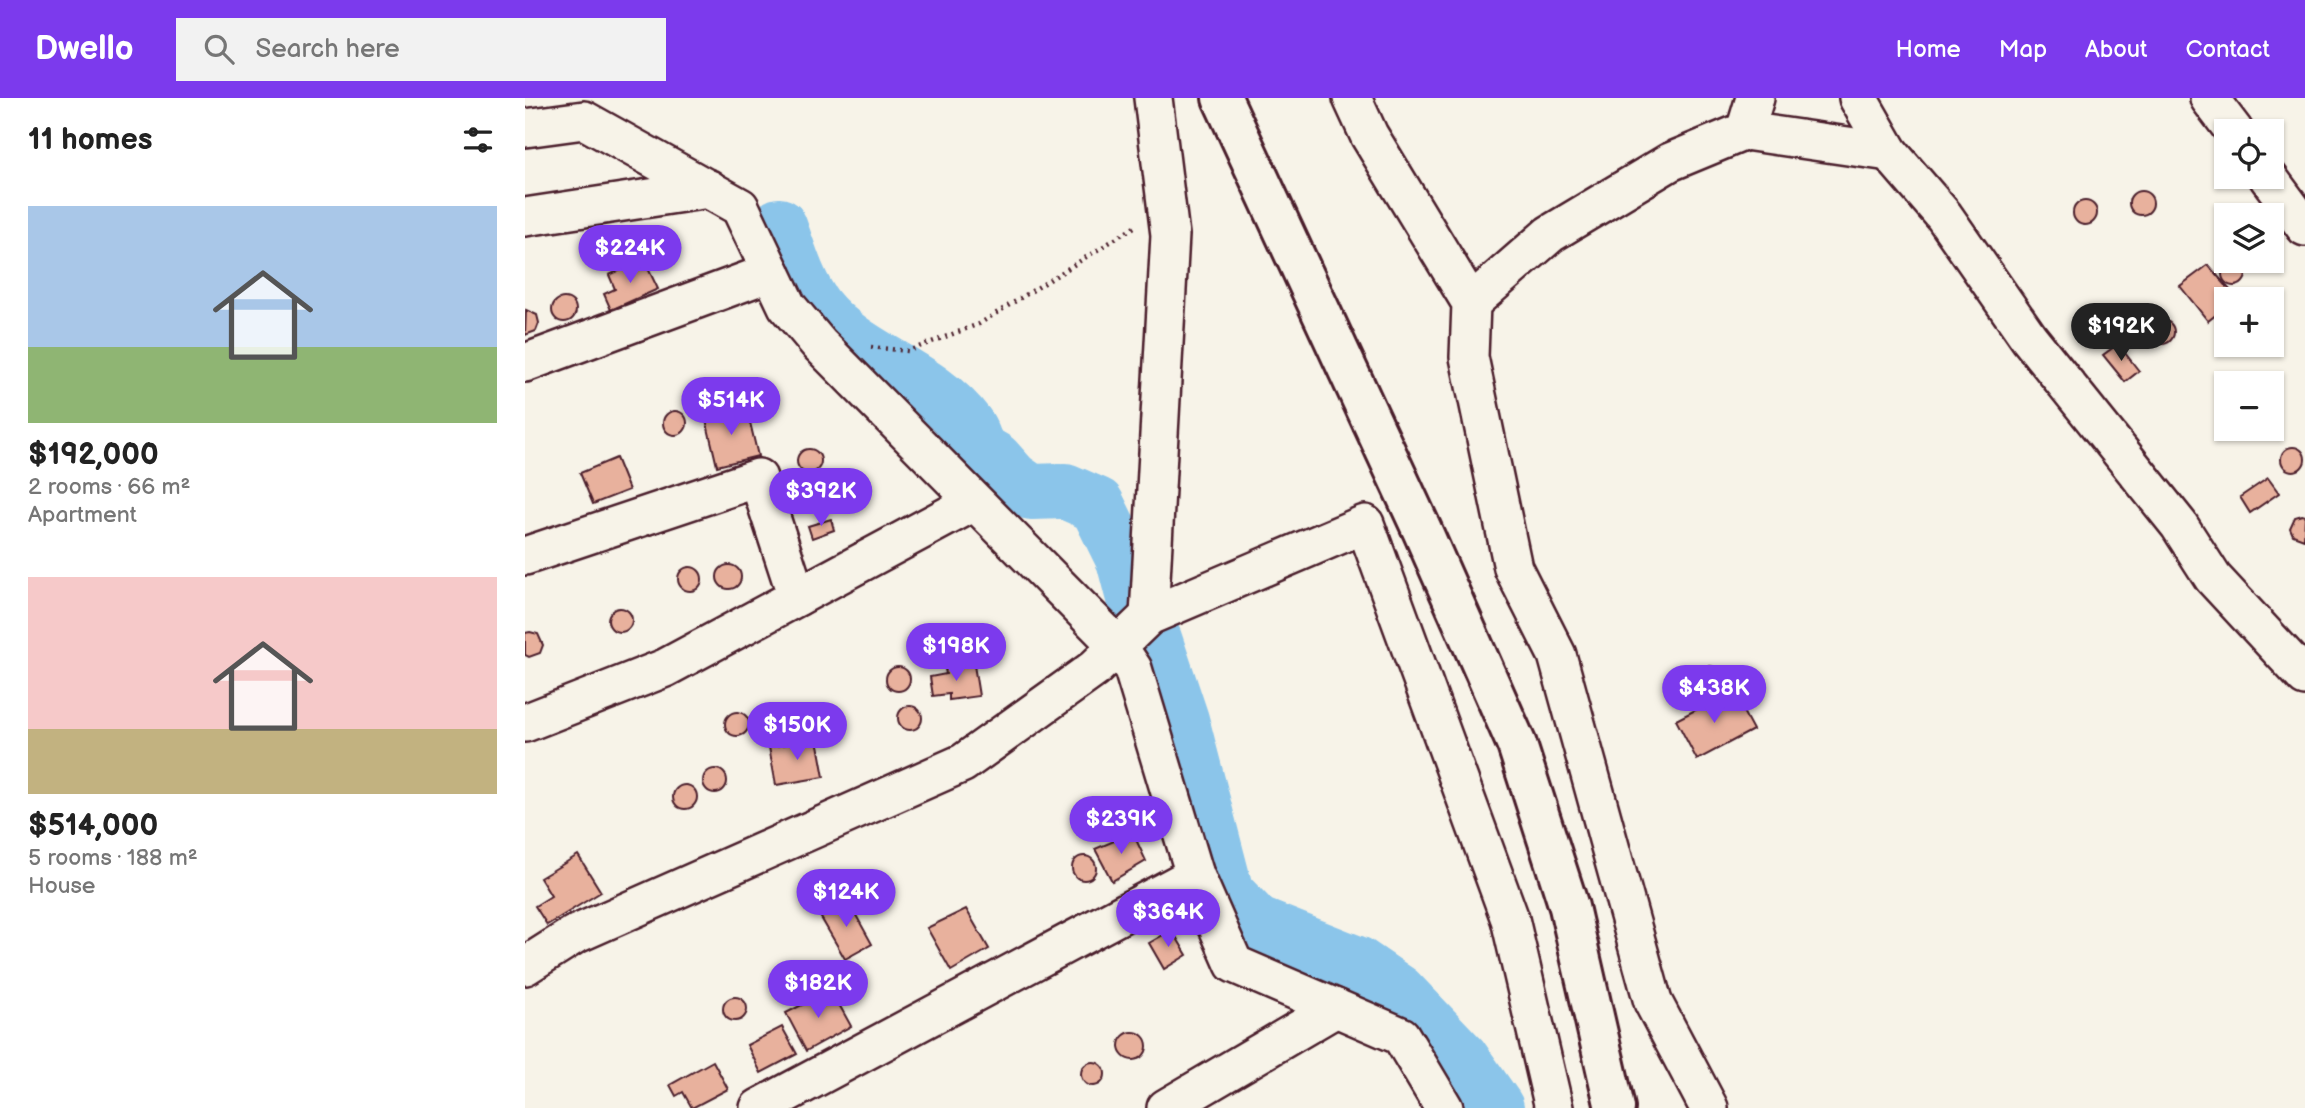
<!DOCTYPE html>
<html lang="en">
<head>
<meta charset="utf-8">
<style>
  body { margin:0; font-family:"Balsamiq Sans",sans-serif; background:#f2f2f2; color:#222; height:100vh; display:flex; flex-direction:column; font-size:26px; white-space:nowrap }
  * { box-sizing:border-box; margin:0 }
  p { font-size:23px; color:#767676 }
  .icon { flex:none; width:38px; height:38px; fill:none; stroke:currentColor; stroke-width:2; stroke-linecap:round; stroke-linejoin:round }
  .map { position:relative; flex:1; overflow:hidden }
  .details { display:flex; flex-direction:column; background:#fff; width:525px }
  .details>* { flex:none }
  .tools { position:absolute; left:1689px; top:21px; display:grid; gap:14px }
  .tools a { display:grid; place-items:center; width:70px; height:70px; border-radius:0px; background:#fff; box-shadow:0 2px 5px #0004; font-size:35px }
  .price { position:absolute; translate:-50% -60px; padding:0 16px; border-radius:24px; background:#7c3aed; color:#fff; font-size:23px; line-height:46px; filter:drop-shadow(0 2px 4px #0008) }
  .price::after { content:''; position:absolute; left:50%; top:42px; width:21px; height:16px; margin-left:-10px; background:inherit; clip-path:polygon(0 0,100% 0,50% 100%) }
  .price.active { background:#222; color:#fff }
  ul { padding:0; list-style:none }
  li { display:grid; align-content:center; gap:14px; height:371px; padding:0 28px }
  li span { display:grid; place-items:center; height:217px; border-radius:0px; color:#555 }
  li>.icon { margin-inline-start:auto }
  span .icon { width:126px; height:126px; fill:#fffc; stroke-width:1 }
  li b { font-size:30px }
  h2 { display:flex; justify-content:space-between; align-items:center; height:84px; padding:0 28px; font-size:30px }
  header { display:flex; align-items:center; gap:42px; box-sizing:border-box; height:98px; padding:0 35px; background:#7c3aed; color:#fff }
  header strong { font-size:33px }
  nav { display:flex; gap:38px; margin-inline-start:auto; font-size:24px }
  .search { width:490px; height:63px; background:#f2f2f2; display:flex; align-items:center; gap:18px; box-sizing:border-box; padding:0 24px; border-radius:0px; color:#767676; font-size:26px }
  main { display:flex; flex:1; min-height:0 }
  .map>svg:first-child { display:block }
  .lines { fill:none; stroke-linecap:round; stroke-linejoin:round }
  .river { stroke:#8bc5ea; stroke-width:56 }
  .building { fill:#e8b19d; stroke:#4a1f2b; stroke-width:2 }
  .minor-casing { stroke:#4a1f2b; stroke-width:42 }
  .tertiary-casing { stroke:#4a1f2b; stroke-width:44 }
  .path { stroke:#4a1f2b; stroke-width:4.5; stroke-dasharray:2 5; stroke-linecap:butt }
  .minor { stroke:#f7f3e8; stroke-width:37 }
  .tertiary { stroke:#f7f3e8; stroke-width:38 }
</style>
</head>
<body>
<header>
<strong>Dwello</strong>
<div class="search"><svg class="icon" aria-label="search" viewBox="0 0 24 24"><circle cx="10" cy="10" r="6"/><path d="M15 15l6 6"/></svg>Search here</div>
<nav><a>Home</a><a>Map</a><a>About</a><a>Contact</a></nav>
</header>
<main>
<section class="details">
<h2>11 homes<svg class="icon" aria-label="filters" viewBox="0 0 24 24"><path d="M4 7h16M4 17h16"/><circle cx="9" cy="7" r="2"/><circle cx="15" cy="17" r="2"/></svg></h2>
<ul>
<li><span style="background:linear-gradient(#a9c7e8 65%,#8fb573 0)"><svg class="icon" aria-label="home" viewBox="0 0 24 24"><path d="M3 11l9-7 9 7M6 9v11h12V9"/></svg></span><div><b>$192,000</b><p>2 rooms · 66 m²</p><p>Apartment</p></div></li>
<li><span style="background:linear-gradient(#f6c9c9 70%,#c2b280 0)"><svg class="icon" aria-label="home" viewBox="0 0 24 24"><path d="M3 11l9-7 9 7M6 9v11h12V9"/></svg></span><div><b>$514,000</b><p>5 rooms · 188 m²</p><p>House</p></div></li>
</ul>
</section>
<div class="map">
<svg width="1780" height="1010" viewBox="0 0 1780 1010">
  <rect width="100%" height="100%" fill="#f7f3e8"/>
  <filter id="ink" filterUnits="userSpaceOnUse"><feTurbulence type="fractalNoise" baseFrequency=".0143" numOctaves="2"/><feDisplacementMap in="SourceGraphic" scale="14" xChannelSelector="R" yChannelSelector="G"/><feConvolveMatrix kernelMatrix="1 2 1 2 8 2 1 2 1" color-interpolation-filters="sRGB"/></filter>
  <g filter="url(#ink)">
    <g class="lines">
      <g class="river">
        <path d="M254,128c10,27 19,60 37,83 40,50 114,66 151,117 5,6 8,17 11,24l17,10 17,19 19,13 34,-1 32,14 27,55 13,50"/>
        <path d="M629,541l27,81 45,173 30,31 101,40 41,28 63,66 35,50"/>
      </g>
    </g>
    <g class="building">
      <circle cx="1616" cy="105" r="12"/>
      <circle cx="1560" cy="115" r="12"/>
      <path d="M119,162l14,29 -47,21 -7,-16 11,-5 -6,-14z"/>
      <circle cx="1709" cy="176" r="12"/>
      <path d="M1683,167l30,34h-12v8l-18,14 -28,-35z"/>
      <circle cx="39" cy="212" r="12"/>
      <path d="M1,212l11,5 2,8 -3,8 -11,4z"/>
      <circle cx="1637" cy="234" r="12"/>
      <path d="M1593,246l21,27 -14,11 -22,-27z"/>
      <path d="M190,310l2,8 30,-6 11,46 -41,10 -13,-55z"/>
      <circle cx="150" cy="325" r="12"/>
      <circle cx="1768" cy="361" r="12"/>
      <circle cx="284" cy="363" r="12"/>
      <path d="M91,360l13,32 -36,14 -13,-31z"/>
      <path d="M1743,380l11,15 -29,20 -10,-16z"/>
      <path d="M1777,417l3,1 -1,23 -11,-4 -3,-7 5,-11z"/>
      <path d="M306,421l3,11 -22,8 -4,-12z"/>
      <circle cx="204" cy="479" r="12"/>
      <circle cx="165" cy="481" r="12"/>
      <circle cx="95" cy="522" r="12"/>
      <path d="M5,534l8,2 5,11 -3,8 -11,4 -4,-2v-22z"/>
      <path d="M449,567l5,31 -30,4v-6l-16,2 -3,-19 16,-3 -1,-5z"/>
      <circle cx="1184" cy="580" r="12"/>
      <circle cx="373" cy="581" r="12"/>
      <path d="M1207,593l21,39 -56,30 -21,-40z"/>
      <circle cx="385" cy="620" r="12"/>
      <circle cx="212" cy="626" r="12"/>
      <path d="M292,641l7,38 -48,8 -7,-38z"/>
      <circle cx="190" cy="683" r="12"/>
      <circle cx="160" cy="699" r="12"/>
      <circle cx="615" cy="715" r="12"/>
      <path d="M608,735l13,28 -34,20 -17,-32z"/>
      <path d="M53,757l23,37 -54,33 -12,-19 16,-10 -11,-18z"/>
      <circle cx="559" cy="770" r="12"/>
      <path d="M322,801l25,45 -27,15 -25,-43z"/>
      <path d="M441,811l23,40 -38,22 -24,-43z"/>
      <path d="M647,832l15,25 -23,14 -15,-26z"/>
      <path d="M306,892l20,36 -45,25 -20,-38z"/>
      <circle cx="210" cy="911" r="12"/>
      <path d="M257,929l15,27 -36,19 -14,-28z"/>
      <circle cx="608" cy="948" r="14"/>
      <path d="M188,963l15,28 -36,19 -9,-16 -7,4 -6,-11z"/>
      <circle cx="568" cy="976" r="12"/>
    </g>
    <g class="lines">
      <g class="minor-casing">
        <g id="minor">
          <path d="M827,0l17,37 102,168 -2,54 44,211 44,87 96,347 56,106"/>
          <path d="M1333,0l31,54 55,64 85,122 150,187 34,53 92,99"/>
          <path d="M1684,0l25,33"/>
          <path d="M0,30l59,-8 156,87 47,99 32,38 298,301 16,24 62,206 39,89 167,72 43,72"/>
          <path d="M1220,33l144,21"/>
          <path d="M1743,79l37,50"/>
          <path d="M0,119l184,-28"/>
          <path d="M946,205l79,-69 120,-72 75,-31 10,-33"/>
          <path d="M0,265l246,-91"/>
          <path d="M0,458l233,-78 39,119"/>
          <path d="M624,518l21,-381 -17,-137"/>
          <path d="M0,625l140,-55 309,-166"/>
          <path d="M0,868l49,-31 389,-172 131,-94 55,-53 216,-92 145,395 44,189"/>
          <path d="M234,1010l436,-233"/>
          <path d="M641,1010l170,-100"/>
        </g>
      </g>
      <g class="tertiary-casing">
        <path id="tertiary" d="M697,0l200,432 95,215 52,162 46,201"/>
      </g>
      <path class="path" d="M346,249l37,4 71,-27 157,-98"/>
      <use href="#minor" class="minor"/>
      <use href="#tertiary" class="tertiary"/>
    </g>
  </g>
</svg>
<div class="tools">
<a><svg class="icon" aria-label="locate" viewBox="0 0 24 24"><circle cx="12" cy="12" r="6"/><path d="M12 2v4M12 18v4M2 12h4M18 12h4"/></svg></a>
<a><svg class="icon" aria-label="layers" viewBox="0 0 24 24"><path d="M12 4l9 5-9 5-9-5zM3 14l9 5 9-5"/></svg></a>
<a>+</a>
<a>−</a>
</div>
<b class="price" style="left:105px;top:187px">$224K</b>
<b class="price active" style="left:1596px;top:265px">$192K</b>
<b class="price" style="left:206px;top:339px">$514K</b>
<b class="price" style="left:296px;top:430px">$392K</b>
<b class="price" style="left:431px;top:585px">$198K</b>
<b class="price" style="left:1189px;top:627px">$438K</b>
<b class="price" style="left:272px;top:664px">$150K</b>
<b class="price" style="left:596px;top:758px">$239K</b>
<b class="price" style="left:321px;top:831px">$124K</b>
<b class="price" style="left:643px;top:851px">$364K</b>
<b class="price" style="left:293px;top:922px">$182K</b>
</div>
</main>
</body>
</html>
